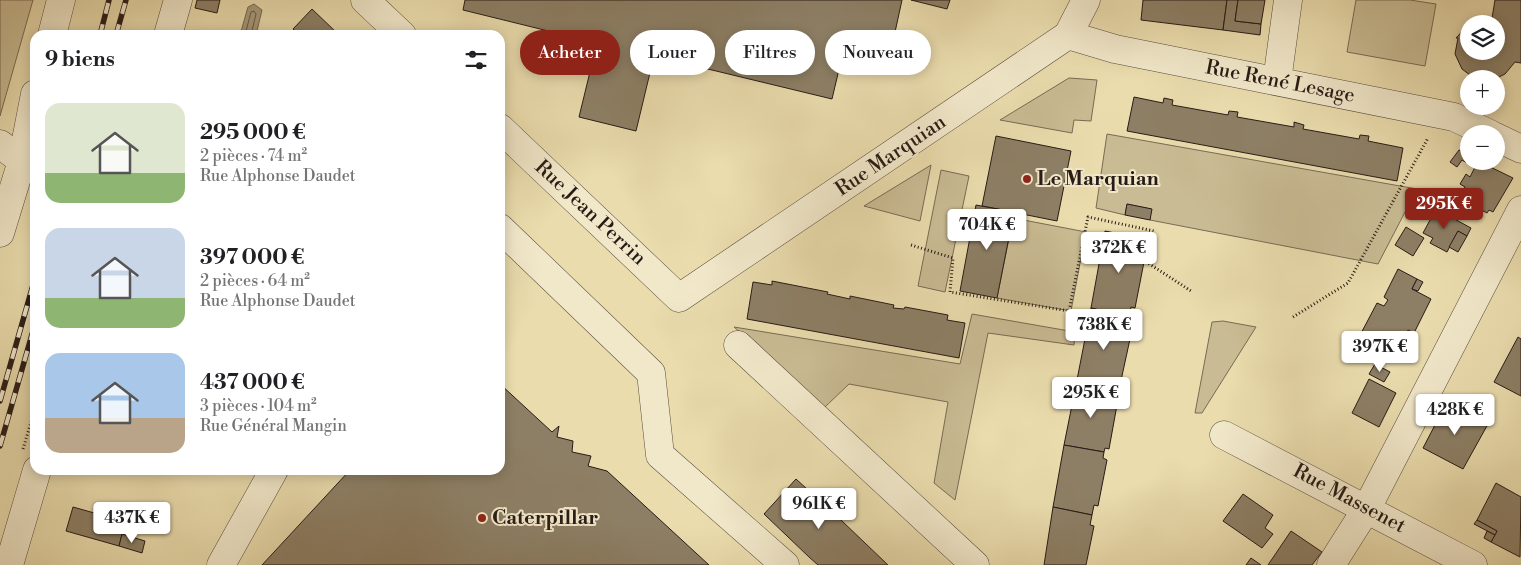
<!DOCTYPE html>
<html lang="fr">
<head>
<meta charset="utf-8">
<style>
  body { margin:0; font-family:"Libre Bodoni",serif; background:#f6f6f6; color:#202124; height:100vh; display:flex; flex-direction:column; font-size:19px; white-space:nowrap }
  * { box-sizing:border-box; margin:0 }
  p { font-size:16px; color:#757577 }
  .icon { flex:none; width:28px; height:28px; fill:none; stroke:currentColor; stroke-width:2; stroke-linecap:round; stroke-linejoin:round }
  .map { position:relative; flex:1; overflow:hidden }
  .details { position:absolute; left:30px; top:30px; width:475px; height:445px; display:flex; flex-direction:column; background:#fff; border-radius:15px; box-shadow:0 2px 12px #0003 }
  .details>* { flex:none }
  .hud { position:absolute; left:520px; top:30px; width:475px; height:45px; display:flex; gap:10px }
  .tools { position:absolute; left:1460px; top:15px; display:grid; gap:10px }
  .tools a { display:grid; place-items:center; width:45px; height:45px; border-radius:50%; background:#fff; box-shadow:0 2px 12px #0003; font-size:25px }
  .price { position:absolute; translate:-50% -42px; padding:0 11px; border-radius:5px; background:#fff; color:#222; font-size:16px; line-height:32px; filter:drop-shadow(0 1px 2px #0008) }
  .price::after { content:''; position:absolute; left:50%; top:30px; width:15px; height:11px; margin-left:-8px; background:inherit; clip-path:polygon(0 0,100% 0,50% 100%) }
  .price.active { background:#8f2418; color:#fff }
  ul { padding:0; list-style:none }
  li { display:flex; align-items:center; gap:15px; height:125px; padding:0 15px }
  li span { display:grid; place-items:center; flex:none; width:140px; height:100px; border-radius:15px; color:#555 }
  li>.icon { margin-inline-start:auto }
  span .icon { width:60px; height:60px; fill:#fffc; stroke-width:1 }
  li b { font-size:21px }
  h2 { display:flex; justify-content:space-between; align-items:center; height:60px; padding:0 15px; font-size:21px }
  .pill { padding:0 18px; border-radius:22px; background:#fff; box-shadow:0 2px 12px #0003; font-size:18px; line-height:45px }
  .pill.active { background:#8f2418; color:#fff }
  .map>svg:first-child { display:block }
  .green { fill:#c9bb93; stroke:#786b54 }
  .water { fill:#a89a7a; stroke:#756752 }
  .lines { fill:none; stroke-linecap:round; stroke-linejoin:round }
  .shore { stroke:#685a48; stroke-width:1 }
  .building { fill:#8d7f65; stroke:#281b16 }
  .minor-casing { stroke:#584b3c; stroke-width:29 }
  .path { stroke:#281b16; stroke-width:3; stroke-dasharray:1 2.5; stroke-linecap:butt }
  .minor { stroke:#f1e8ca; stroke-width:28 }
  .rail-casing { stroke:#281b16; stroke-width:5.5 }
  .rail { stroke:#f1e8ca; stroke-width:4; stroke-dasharray:11; stroke-linecap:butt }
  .poi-dot { fill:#8f2418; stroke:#f1e8ca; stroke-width:2 }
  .labels { text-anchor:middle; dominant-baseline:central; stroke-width:4; stroke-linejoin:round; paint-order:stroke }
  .street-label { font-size:20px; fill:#281b16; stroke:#f1e8ca }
  .poi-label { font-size:20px; font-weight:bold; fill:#281b16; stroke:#f1e8ca; text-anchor:start }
</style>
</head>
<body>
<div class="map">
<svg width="1521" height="565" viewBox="0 0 1521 565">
  <rect width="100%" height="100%" fill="#eadcad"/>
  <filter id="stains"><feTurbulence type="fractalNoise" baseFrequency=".004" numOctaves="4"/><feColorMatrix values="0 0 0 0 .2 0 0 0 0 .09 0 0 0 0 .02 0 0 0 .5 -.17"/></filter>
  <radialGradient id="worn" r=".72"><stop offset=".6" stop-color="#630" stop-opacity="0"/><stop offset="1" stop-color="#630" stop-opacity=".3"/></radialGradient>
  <g class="green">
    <path d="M0,0h33l-33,116z"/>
    <path d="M1356,0h54l26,4 -11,62 -78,-14z"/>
    <path d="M1069,78l28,2 -6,41 -17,-1 -2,13 -72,-13z"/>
    <path d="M1107,134l310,55 -39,75 -228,-44 1,-11 -24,-5 -2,11 -29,-7z"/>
    <path d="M931,165l-11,56 -56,-15z"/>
    <path d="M941,170l28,6 -24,116 -27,-6z"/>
    <path d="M1013,218l73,14 -15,79 -74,-13z"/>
    <path d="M972,314l103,18 -1,13 -86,-12 -33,167 -21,-17 14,-81 -99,-18 -24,23 -91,-80 226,37z"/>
    <path d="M1223,321l33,6 -54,86h-7l17,-91z"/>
  </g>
  <path class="water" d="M254,4l8,6 -6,25h-16l8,-28z"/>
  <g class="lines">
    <path class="shore" d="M245,35l6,-23 3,-1 2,3 -5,21"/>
  </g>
  <g class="building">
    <path d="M197,0h23l-3,13 -22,-5z"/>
    <path d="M465,0h437l-12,55 -45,-11 -13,55 -178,-43 -18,75 -57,-14 18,-74 -134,-33z"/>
    <path d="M911,0h39l-3,9z"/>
    <path d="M1143,0h84l-4,30 -82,-10z"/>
    <path d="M1227,0h11l-3,21 26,3 -1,11 -37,-5z"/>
    <path d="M1238,0h27l-4,24 -26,-3z"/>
    <path d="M1495,0h26v63l-6,-1 -10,12 -10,5 -21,-1 -12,-9 -7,-15 3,-16h-2l13,-14v27h27v-27h-26l14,-7 8,1z"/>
    <path d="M312,9l25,24 -2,2h-35l-7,-6z"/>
    <path d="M559,54l15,3 -4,15 -15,-4z"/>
    <path d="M1134,97l29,6 1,-5 9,2 -1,5 56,10 1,-4 9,1 -1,5 57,10v-5l10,3 -1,4 56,10 1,-4 9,1 -1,5 35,7 -6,33 -270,-50z"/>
    <path d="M996,136l75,15 -14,70 -75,-15z"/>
    <path d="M1459,150l10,5v6h6l-3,5 -10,-6 -5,7 -7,-5z"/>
    <path d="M1478,161l35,17 -20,34 -4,-2 -2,3 -28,-15 6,-11 -5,-3 6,-10 4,3z"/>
    <path d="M1127,204l25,5 -2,11 -25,-5z"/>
    <path d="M976,205l38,7 -17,86 -37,-7z"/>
    <path d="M1436,209l35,19 -4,8 -9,-5 -11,21 -17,-9 3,-5 -10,-5z"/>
    <path d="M1406,227l18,11 -11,18 -18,-11z"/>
    <path d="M1105,231l40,8 -5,22 4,1 -9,46 -4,-1 -2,10 -38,-9z"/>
    <path d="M1458,231l9,5 -9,16 -9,-5z"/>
    <path d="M1398,269l19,10 -5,10 19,10 -17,34 -6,-3 -14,27 -16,-10 -1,1 -19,-9 19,-36 7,3 4,-6 -4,-3z"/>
    <path d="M1417,279l6,3 -5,9 -6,-2z"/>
    <path d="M772,281l56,11 -1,2 23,5v-3l44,9 -1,3 11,1 1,-2 43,8 -1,5 18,3 -6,35 -212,-39 6,-37 19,3z"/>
    <path d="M1091,308l38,9 -4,21 5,1 -10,46 -3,-1 -2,9 -39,-8z"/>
    <path d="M1518,337l3,2v57l-27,-14z"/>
    <path d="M1375,364l15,8 -6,10 -15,-8z"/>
    <path d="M1369,379l27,14 -17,34 -27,-14z"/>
    <path d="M500,384l52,48 7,-6 -2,11 16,4 -1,11 19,4 -3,10 19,5 102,94h-447l88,-95h150z"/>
    <path d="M1076,385l39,8 -2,11 4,1 -8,44 -4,-1 -1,4 -40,-7z"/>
    <path d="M1447,402l41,22 -25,45 -40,-21z"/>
    <path d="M1064,445l40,7 -1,6 4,2 -9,46 -4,-1 -2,10 -39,-8z"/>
    <path d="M796,479l46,42 46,44h-70l-9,-8 -45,-43z"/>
    <path d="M1496,483l25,14 -1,60 -29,-15 6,-11 -20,-11z"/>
    <path d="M1243,494l30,21 -8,13 8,6 -11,14 -39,-27z"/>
    <path d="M73,507l32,9 -3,9 21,6 -4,15 -53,-15z"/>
    <path d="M1053,507l39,8 -2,10 4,1 -8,39h-42z"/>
    <path d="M1477,520l20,11 -2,4 -21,-11z"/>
    <path d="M1291,531l31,21 -10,13h-44z"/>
    <path d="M1487,531l8,4 -4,7 -7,-4z"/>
    <path d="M122,534l23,7 -3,12 -23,-7z"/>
    <path d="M1251,558l10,7h-15z"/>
  </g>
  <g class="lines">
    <g class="minor-casing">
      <g id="minor">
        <path d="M365,0l37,35"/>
        <path d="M52,35l9,-35"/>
        <path d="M168,35l10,-35"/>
        <path d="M1068,35l47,14 339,68 36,17"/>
        <path d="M1277,81l11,-81"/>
        <path d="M500,128l179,170 389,-263 18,-35"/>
        <path d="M1496,137l25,12"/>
        <path d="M0,144l22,17"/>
        <path d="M500,228l151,145 9,82 125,110"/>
        <path d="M0,233l22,-72 13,-67"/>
        <path d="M738,345l237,220"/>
        <path d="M1224,435l249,130"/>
        <path d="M9,565l28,-95"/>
        <path d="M221,565l53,-95"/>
        <path d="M1331,565l36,-57 154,-298"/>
      </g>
    </g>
    <g class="path">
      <path d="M911,245l42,13 -3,34 119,19 19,-94 66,14 -6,32 43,28"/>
      <path d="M1293,317l55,-34 80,-145"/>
      <path d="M23,449l12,-40"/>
    </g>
    <use href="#minor" class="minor"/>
    <g class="rail-casing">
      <g id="rail">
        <path d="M100,35l9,-35"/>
        <path d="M116,35l10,-35"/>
        <path d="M0,401l35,-123"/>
        <path d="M0,446l35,-122"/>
      </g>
    </g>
    <use href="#rail" class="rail"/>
  </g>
  <g class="poi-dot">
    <circle cx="1027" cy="179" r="5"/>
    <circle cx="482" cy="518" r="5"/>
  </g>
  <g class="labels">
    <g class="street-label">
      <text transform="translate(1280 82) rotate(11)">Rue René Lesage</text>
      <text transform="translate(891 156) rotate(-34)">Rue Marquian</text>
      <text transform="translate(590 213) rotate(43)">Rue Jean Perrin</text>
      <text transform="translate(1349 499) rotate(28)">Rue Massenet</text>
    </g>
    <g class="poi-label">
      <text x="1037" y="179">Le Marquian</text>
      <text x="492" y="518">Caterpillar</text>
    </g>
  </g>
  <rect width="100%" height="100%" filter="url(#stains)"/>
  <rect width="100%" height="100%" fill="url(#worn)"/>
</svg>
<div class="tools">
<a><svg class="icon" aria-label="layers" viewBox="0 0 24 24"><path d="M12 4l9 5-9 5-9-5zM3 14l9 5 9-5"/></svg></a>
<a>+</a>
<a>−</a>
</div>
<b class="price active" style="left:1444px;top:230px">295K €</b>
<b class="price" style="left:987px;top:251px">704K €</b>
<b class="price" style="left:1119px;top:274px">372K €</b>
<b class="price" style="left:1104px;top:351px">738K €</b>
<b class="price" style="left:1380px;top:373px">397K €</b>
<b class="price" style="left:1091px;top:419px">295K €</b>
<b class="price" style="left:1455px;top:436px">428K €</b>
<b class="price" style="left:819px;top:530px">961K €</b>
<b class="price" style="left:132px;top:544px">437K €</b>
<div class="hud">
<a class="pill active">Acheter</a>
<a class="pill">Louer</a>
<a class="pill">Filtres</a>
<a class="pill">Nouveau</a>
</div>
<section class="details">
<h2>9 biens<svg class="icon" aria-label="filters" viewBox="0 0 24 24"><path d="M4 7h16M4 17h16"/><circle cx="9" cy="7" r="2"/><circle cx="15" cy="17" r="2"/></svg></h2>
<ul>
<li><span style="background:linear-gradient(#dfe7d0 70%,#8fb573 0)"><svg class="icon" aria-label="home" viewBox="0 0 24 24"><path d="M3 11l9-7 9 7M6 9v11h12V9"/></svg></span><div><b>295 000 €</b><p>2 pièces · 74 m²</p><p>Rue Alphonse Daudet</p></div></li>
<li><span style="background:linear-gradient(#c9d6e8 70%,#8fb573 0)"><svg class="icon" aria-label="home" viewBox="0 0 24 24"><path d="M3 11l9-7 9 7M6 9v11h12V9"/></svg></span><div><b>397 000 €</b><p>2 pièces · 64 m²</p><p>Rue Alphonse Daudet</p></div></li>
<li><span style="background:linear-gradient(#a9c7e8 65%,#b9a48a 0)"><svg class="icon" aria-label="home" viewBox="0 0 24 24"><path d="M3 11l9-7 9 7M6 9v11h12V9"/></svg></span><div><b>437 000 €</b><p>3 pièces · 104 m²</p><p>Rue Général Mangin</p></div></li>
</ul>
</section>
</div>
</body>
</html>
